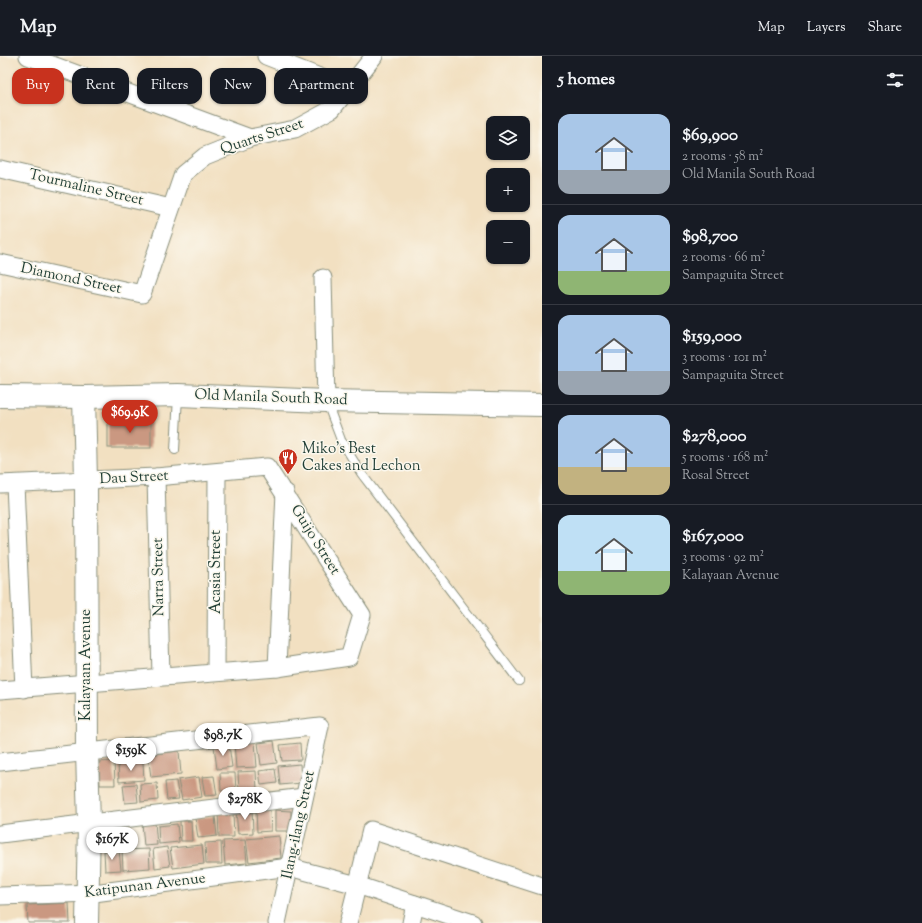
<!DOCTYPE html>
<html lang="en">
<head>
<meta charset="utf-8">
<style>
  body { margin:0; font-family:"Sorts Mill Goudy",serif; background:#242831; color:#f1f3f6; height:100vh; display:flex; flex-direction:column; font-size:15px; white-space:nowrap }
  * { box-sizing:border-box; margin:0 }
  p { font-size:13px; color:#9ea1a6 }
  .icon { flex:none; width:22px; height:22px; fill:none; stroke:currentColor; stroke-width:2; stroke-linecap:round; stroke-linejoin:round }
  .map { position:relative; flex:1; overflow:hidden }
  .details { display:flex; flex-direction:column; background:#171b24; width:380px }
  .details>* { flex:none }
  .hud { position:absolute; left:12px; top:12px; width:380px; height:36px; display:flex; gap:8px }
  .fabs { position:absolute; left:486px; top:60px; display:grid; gap:8px }
  .fabs a { display:grid; place-items:center; width:44px; height:44px; border-radius:8px; background:#171b24; box-shadow:0 1px 3px #0004; font-size:20px }
  .price { position:absolute; translate:-50% -34px; padding:0 9px; border-radius:14px; background:#fff; color:#222; font-size:13px; line-height:26px; filter:drop-shadow(0 1px 2px #0008) }
  .price::after { content:''; position:absolute; left:50%; top:24px; width:12px; height:9px; margin-left:-6px; background:inherit; clip-path:polygon(0 0,100% 0,50% 100%) }
  .price.current { background:#c8321e; color:#fff }
  ul { padding:0; list-style:none }
  li { display:flex; align-items:center; gap:12px; height:100px; padding:0 16px }
  li+li { border-top:1px solid #363941 }
  li span { display:grid; place-items:center; flex:none; width:112px; height:80px; border-radius:12px; color:#555 }
  li>.icon { margin-inline-start:auto }
  span .icon { width:48px; height:48px; fill:#fffc; stroke-width:1 }
  li b { font-size:17px }
  h2 { display:flex; justify-content:space-between; align-items:center; height:48px; padding:0 16px; font-size:17px }
  .tag { padding:0 14px; border-radius:12px; background:#171b24; box-shadow:0 1px 3px #0004; font-size:14px; line-height:36px }
  .tag.current { background:#c8321e; color:#fff }
  header { display:flex; align-items:center; gap:24px; box-sizing:border-box; height:56px; padding:0 20px; background:#171b24; border-bottom:1px solid #363941 }
  header strong { font-size:19px }
  nav { display:flex; gap:22px; margin-inline-start:auto; font-size:14px }
  main { display:flex; flex:1; min-height:0 }
  .map>svg:first-child { display:block }
  .building { fill:#ca9881 }
  .lines { fill:none; stroke-linecap:round; stroke-linejoin:round }
  .lane-casing { stroke:#888e7a; stroke-width:10 }
  .street-casing { stroke:#888e7a; stroke-width:19 }
  .secondary-casing { stroke:#888e7a; stroke-width:24 }
  .primary-casing { stroke:#888e7a; stroke-width:24 }
  .lane { stroke:#fff; stroke-width:8 }
  .street { stroke:#fff; stroke-width:17 }
  .secondary { stroke:#fff; stroke-width:22 }
  .primary { stroke:#fff; stroke-width:22 }
  .labels { text-anchor:middle; dominant-baseline:central; stroke-width:3; stroke-linejoin:round; paint-order:stroke }
  .street-label { font-size:15px; fill:#1f3d34; stroke:#fbf7ec }
  .poi-label { font-size:15px; fill:#1f3d34; stroke:#fbf7ec; text-anchor:start }
</style>
</head>
<body>
<header>
<strong>Map</strong>
<nav><a>Map</a><a>Layers</a><a>Share</a></nav>
</header>
<main>
<div class="map">
<svg width="542" height="867" viewBox="0 0 542 867">
  <rect width="100%" height="100%" fill="#fbf7ec"/>
  <filter id="ink" filterUnits="userSpaceOnUse"><feTurbulence type="fractalNoise" baseFrequency=".025" numOctaves="2"/><feDisplacementMap in="SourceGraphic" scale="8" xChannelSelector="R" yChannelSelector="G"/><feConvolveMatrix kernelMatrix="1 2 1 2 8 2 1 2 1" color-interpolation-filters="sRGB"/></filter>
  <filter id="wash" filterUnits="userSpaceOnUse"><feTurbulence type="fractalNoise" baseFrequency=".012" numOctaves="4" result="noise"/><feDisplacementMap in="SourceGraphic" scale="16" xChannelSelector="R" yChannelSelector="G"/><feGaussianBlur stdDeviation="0.9" result="paint"/><feColorMatrix in="noise" values="0 0 0 0 0 0 0 0 0 0 0 0 0 0 0 0 0 1.4 0 .05"/><feComposite in="paint" operator="in"/></filter>
  <g filter="url(#wash)">
    <rect width="100%" height="100%" fill="#f2e0c1"/>
    <g id="blocks">
      <g class="building">
        <rect x="108" y="365" width="43" height="27"/>
        <path d="M274,685l3,22 -16,2 -3,-22z"/>
        <path d="M255,686l2,25 -21,1 -2,-25z"/>
        <path d="M300,687l1,17 -19,1 -2,-16z"/>
        <path d="M229,689l3,22 -15,2 -3,-23z"/>
        <path d="M179,695l2,23 -30,3 -3,-22z"/>
        <path d="M114,705l1,24h-15l-1,-23z"/>
        <path d="M143,706l1,18 -25,2 -1,-19z"/>
        <path d="M300,708l1,19 -21,2 -2,-19z"/>
        <path d="M275,713l2,14 -16,2 -2,-14z"/>
        <path d="M256,715l1,19 -18,1 -1,-19z"/>
        <path d="M220,717h15l1,18h-15z"/>
        <path d="M214,720l3,19 -12,1 -3,-19z"/>
        <path d="M199,721l3,20 -20,3 -4,-20z"/>
        <path d="M176,725l3,18 -12,1 -2,-18z"/>
        <path d="M157,727l1,17 -17,2 -1,-18z"/>
        <path d="M136,728l2,18 -13,1 -2,-18z"/>
        <path d="M252,753l1,24 -15,1 -2,-24z"/>
        <path d="M270,754l1,21 -14,1 -1,-21z"/>
        <path d="M275,754l16,1v20h-16z"/>
        <path d="M218,757h15l1,24h-15z"/>
        <path d="M215,760l2,20 -19,2 -3,-20z"/>
        <path d="M180,765h11l1,20h-11z"/>
        <path d="M155,766l2,23 -13,1 -2,-23z"/>
        <path d="M177,768l2,18 -20,2 -1,-18z"/>
        <rect x="104" y="771" width="14" height="20"/>
        <path d="M279,780l2,22 -32,4 -3,-23z"/>
        <path d="M245,784l2,23 -22,2 -2,-24z"/>
        <path d="M221,786l1,22h-16l-1,-21z"/>
        <path d="M202,789l2,19 -31,4 -3,-20z"/>
        <path d="M167,791l3,19 -15,2 -2,-19z"/>
        <path d="M149,793l1,19 -27,2 -1,-20z"/>
        <path d="M119,794l2,20 -16,1 -1,-20z"/>
        <path d="M69,847l1,20h-42l-1,-18z"/>
      </g>
    </g>
  </g>
  <g filter="url(#ink)">
    <use href="#blocks" fill-opacity="0" stroke="#888e7a" stroke-width="1"/>
    <g class="lines">
      <g class="lane-casing">
        <g id="lane">
          <path d="M327,347l14,37 20,33 158,208"/>
          <path d="M175,394l3,-54"/>
        </g>
      </g>
      <g class="street-casing">
        <g id="street">
          <path d="M28,0l222,82"/>
          <path d="M266,0l84,33"/>
          <path d="M0,113l171,39"/>
          <path d="M0,207l142,31 41,-120 22,-18 45,-18 45,-9 37,-20 42,-53"/>
          <path d="M323,222l3,123"/>
          <path d="M156,421l5,199"/>
          <path d="M0,428l156,-7 111,-10 95,148 -13,42 -72,11 -277,22"/>
          <path d="M15,428l9,205"/>
          <path d="M277,612l8,-176"/>
          <path d="M216,616l1,-199"/>
          <path d="M0,706l320,-36 -43,197"/>
          <path d="M0,778l304,-37"/>
          <path d="M0,840l94,-3 195,-26 68,18 116,38"/>
          <path d="M348,867l23,-93 171,56"/>
          <path d="M411,867l4,-19"/>
        </g>
      </g>
      <g class="secondary-casing">
        <path id="secondary" d="M84,341l2,83 1,272 2,72 -2,99"/>
      </g>
      <g class="primary-casing">
        <path id="primary" d="M0,340l84,1 94,-2 148,6 216,4"/>
      </g>
      <use href="#lane" class="lane"/>
      <use href="#street" class="street"/>
      <use href="#secondary" class="secondary"/>
      <use href="#primary" class="primary"/>
    </g>
  </g>
  <defs>
    <g id="restaurant-pin" transform="scale(1)"><path d="M0 17L-7.5 6A9.5 9.5 0 1 1 7.5 6Z" fill="#c8321e" stroke="#fbf7ec"/><path d="M-5-6h1v4h1v-4h1v4h1v-4h1v5L-1.5 .5V6h-2V.5L-5-1ZM5-6V6H3V1.5H1.5Q1.5-4 5-6Z" fill="#fff"/></g>
  </defs>
  <g fill-rule="evenodd">
    <use href="#restaurant-pin" x="288" y="402"/>
  </g>
  <g class="labels">
    <g class="street-label">
      <text transform="translate(262 81) rotate(-18)">Quarts Street</text>
      <text transform="translate(86 132) rotate(13)">Tourmaline Street</text>
      <text transform="translate(71 223) rotate(12)">Diamond Street</text>
      <text transform="translate(271 342) rotate(2)">Old Manila South Road</text>
      <text transform="translate(134 422) rotate(-3)">Dau Street</text>
      <text transform="translate(315 484) rotate(58)">Guijo Street</text>
      <text transform="translate(216 516) rotate(-90)">Acasia Street</text>
      <text transform="translate(159 521) rotate(-91)">Narra Street</text>
      <text transform="translate(86 609) rotate(-90)">Kalayaan Avenue</text>
      <text transform="translate(299 769) rotate(-78)">Ilang-ilang Street</text>
      <text transform="translate(145 830) rotate(-7)">Katipunan Avenue</text>
    </g>
    <g class="poi-label">
      <text x="302" y="393">Miko's Best<tspan x="302" dy="17">Cakes and Lechon</tspan></text>
    </g>
  </g>
</svg>
<div class="fabs">
<a><svg class="icon" aria-label="layers" viewBox="0 0 24 24"><path d="M12 4l9 5-9 5-9-5zM3 14l9 5 9-5"/></svg></a>
<a>+</a>
<a>−</a>
</div>
<b class="price current" style="left:130px;top:378px">$69.9K</b>
<b class="price" style="left:223px;top:701px">$98.7K</b>
<b class="price" style="left:131px;top:716px">$159K</b>
<b class="price" style="left:245px;top:765px">$278K</b>
<b class="price" style="left:112px;top:805px">$167K</b>
<div class="hud">
<a class="tag current">Buy</a>
<a class="tag">Rent</a>
<a class="tag">Filters</a>
<a class="tag">New</a>
<a class="tag">Apartment</a>
</div>
</div>
<section class="details">
<h2>5 homes<svg class="icon" aria-label="filters" viewBox="0 0 24 24"><path d="M4 7h16M4 17h16"/><circle cx="9" cy="7" r="2"/><circle cx="15" cy="17" r="2"/></svg></h2>
<ul>
<li><span style="background:linear-gradient(#a9c7e8 70%,#9aa5b1 0)"><svg class="icon" aria-label="home" viewBox="0 0 24 24"><path d="M3 11l9-7 9 7M6 9v11h12V9"/></svg></span><div><b>$69,900</b><p>2 rooms · 58 m²</p><p>Old Manila South Road</p></div></li>
<li><span style="background:linear-gradient(#a9c7e8 70%,#8fb573 0)"><svg class="icon" aria-label="home" viewBox="0 0 24 24"><path d="M3 11l9-7 9 7M6 9v11h12V9"/></svg></span><div><b>$98,700</b><p>2 rooms · 66 m²</p><p>Sampaguita Street</p></div></li>
<li><span style="background:linear-gradient(#a9c7e8 70%,#9aa5b1 0)"><svg class="icon" aria-label="home" viewBox="0 0 24 24"><path d="M3 11l9-7 9 7M6 9v11h12V9"/></svg></span><div><b>$159,000</b><p>3 rooms · 101 m²</p><p>Sampaguita Street</p></div></li>
<li><span style="background:linear-gradient(#a9c7e8 65%,#c2b280 0)"><svg class="icon" aria-label="home" viewBox="0 0 24 24"><path d="M3 11l9-7 9 7M6 9v11h12V9"/></svg></span><div><b>$278,000</b><p>5 rooms · 168 m²</p><p>Rosal Street</p></div></li>
<li><span style="background:linear-gradient(#bfe0f5 70%,#8fb573 0)"><svg class="icon" aria-label="home" viewBox="0 0 24 24"><path d="M3 11l9-7 9 7M6 9v11h12V9"/></svg></span><div><b>$167,000</b><p>3 rooms · 92 m²</p><p>Kalayaan Avenue</p></div></li>
</ul>
</section>
</main>
</body>
</html>
